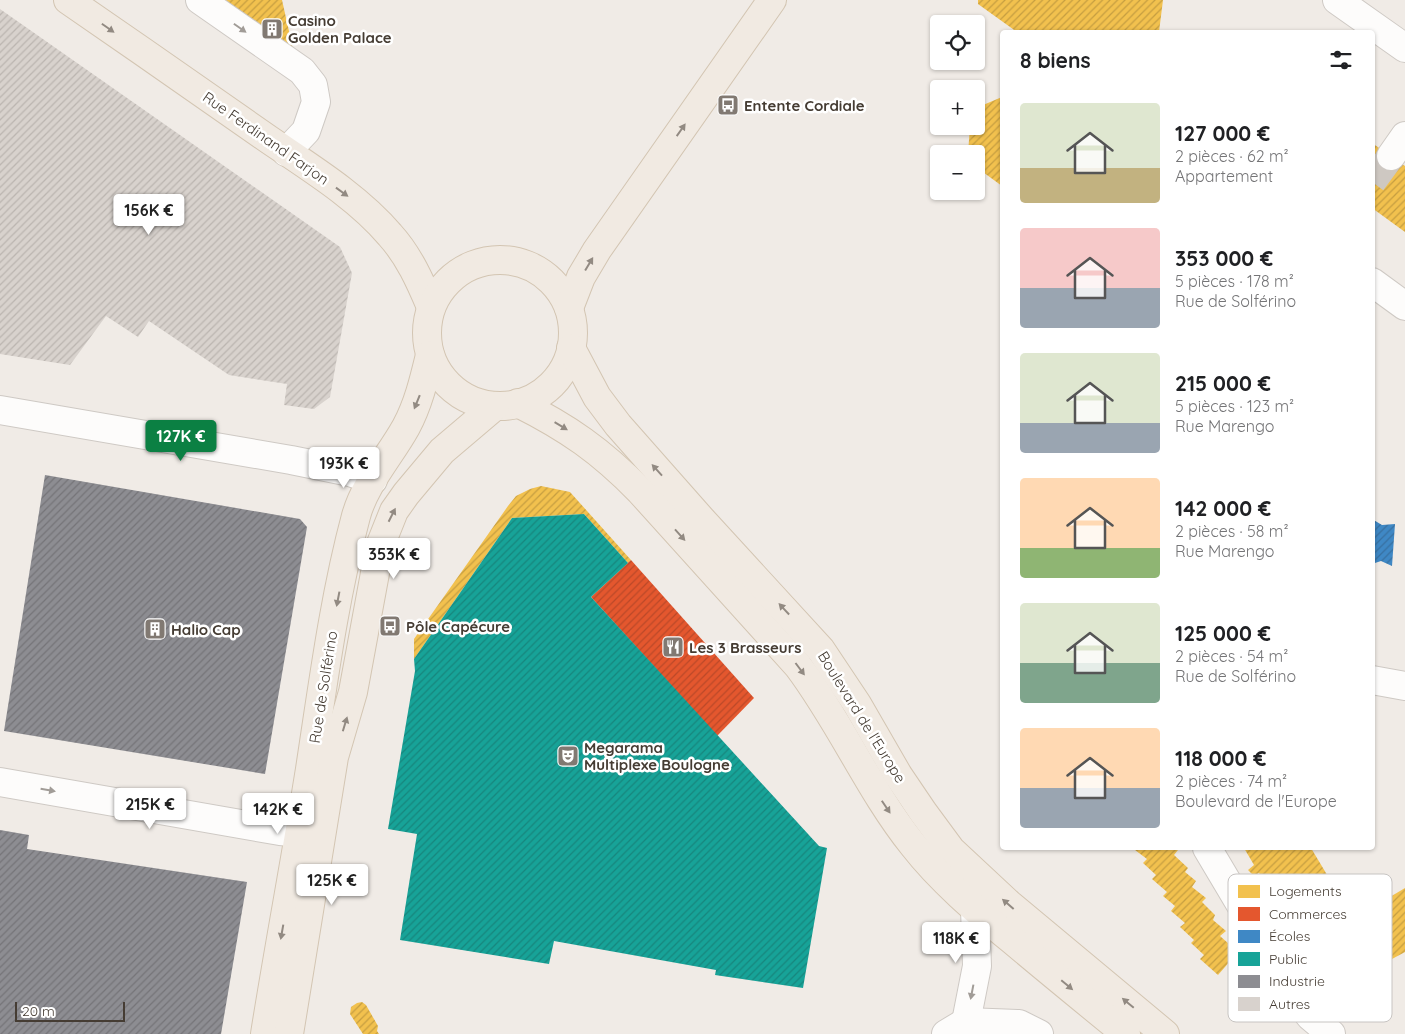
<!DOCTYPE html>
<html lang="fr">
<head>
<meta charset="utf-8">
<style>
  body { margin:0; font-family:Quicksand,sans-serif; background:#f6f6f6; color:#202124; height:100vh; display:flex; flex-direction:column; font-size:19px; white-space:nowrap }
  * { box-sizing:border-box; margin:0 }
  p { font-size:16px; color:#757577 }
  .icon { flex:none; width:28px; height:28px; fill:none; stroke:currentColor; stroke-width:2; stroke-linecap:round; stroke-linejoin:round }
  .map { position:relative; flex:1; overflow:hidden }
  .details { position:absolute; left:1000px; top:30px; width:375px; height:820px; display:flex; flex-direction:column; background:#fff; border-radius:5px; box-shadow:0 1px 4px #0004 }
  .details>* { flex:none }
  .tools { position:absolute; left:930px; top:15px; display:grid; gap:10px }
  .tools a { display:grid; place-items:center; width:55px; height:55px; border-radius:5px; background:#fff; box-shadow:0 1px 4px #0004; font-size:25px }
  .scale { position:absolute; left:15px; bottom:12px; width:110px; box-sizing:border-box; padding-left:5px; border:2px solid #453c33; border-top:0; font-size:14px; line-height:18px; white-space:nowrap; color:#453c33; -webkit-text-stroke:4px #fff; paint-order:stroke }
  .price { position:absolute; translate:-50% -42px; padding:0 11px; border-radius:5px; background:#fff; color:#222; font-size:16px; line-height:32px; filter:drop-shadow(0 1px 2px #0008) }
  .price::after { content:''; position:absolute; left:50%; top:30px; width:15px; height:11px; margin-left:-8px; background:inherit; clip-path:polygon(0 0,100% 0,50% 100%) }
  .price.current { background:#0b8043; color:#fff }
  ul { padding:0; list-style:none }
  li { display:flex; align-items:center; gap:15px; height:125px; padding:0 20px }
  li span { display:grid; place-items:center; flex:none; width:140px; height:100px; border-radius:5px; color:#555 }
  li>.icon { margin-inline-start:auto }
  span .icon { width:60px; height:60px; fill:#fffc; stroke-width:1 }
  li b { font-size:21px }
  h2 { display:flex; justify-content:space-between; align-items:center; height:60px; padding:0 20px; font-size:21px }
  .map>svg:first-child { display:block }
  .homes { fill:url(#homes-hatch) }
  .shops { fill:url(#shops-hatch) }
  .schools { fill:url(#schools-hatch) }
  .public { fill:url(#public-hatch) }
  .industry { fill:url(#industry-hatch) }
  .building { fill:url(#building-hatch) }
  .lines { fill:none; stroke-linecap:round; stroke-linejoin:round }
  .minor-tunnel { stroke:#cec8c2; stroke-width:28; stroke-dasharray:28 14; stroke-linecap:butt }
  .minor-casing { stroke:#cec9c4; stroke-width:30 }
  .major-casing { stroke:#d3c5b2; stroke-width:30 }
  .minor { stroke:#fdfcfb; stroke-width:28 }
  .major { stroke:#f1eae2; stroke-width:28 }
  .oneway { fill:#928a82 }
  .oneway2 { fill:#a19c97 }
  .labels { text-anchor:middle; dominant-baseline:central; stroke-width:5; stroke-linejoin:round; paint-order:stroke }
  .poi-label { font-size:15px; font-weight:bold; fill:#453c33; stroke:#fff; text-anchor:start }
  .street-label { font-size:15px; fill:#453c33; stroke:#fff }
  .key { fill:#fff; stroke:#c7c4c2; stroke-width:1 }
  .key-label { font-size:14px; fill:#453c33 }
</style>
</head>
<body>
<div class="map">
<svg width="1405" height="1034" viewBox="0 0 1405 1034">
  <defs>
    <pattern id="homes-hatch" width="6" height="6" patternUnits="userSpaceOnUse" patternTransform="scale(1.25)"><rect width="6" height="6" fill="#f2c14e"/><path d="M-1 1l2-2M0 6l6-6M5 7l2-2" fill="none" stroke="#c69e41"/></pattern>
    <pattern id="shops-hatch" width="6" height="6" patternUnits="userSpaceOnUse" patternTransform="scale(1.25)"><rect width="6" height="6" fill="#e4572e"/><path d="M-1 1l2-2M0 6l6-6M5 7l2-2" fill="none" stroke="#bb4928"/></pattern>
    <pattern id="schools-hatch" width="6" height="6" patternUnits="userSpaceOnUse" patternTransform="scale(1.25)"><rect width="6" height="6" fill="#3f88c5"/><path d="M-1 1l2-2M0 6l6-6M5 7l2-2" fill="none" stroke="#3770a1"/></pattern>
    <pattern id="public-hatch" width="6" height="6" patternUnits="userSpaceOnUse" patternTransform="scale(1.25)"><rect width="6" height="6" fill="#17a398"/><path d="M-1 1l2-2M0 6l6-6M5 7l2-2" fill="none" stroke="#17867d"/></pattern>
    <pattern id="industry-hatch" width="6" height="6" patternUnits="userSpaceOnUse" patternTransform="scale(1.25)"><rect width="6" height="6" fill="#8d8d92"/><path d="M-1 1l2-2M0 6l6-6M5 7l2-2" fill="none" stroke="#757478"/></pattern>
    <pattern id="building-hatch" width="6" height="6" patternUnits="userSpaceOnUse" patternTransform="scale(1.25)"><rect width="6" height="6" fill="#d8d2cd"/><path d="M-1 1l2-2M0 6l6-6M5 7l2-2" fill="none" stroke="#bbb5b0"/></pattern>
  </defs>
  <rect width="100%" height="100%" fill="#f0ebe6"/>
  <g class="homes">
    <path d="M215,0h67l13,58z"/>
    <path d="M978,0h185l-4,32h-142l-39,-28z"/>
    <path d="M1002,97v89l-26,-19v-13h-8l2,-28h6v-18z"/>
    <path d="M1372,143l33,23v66l-33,-24z"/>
    <path d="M1001,229h1v20l-2,-2z"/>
    <path d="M541,486l29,6 61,68 -3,3 -44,-49 -72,4 -98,141v-20l94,-133 8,-10 14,-7z"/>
    <path d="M1137,848h38l3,2 -4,5 14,13 -3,4 11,9 -4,6 14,11 -4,4 13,13 -2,5 13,11 -6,5 18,16 -20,23 -18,-16 4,-4 -13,-12 3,-3 -14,-13 5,-4 -14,-12 4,-5 -12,-10 4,-4 -15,-13 4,-4 -13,-12 4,-4 -12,-9z"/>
    <path d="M1244,848h67l70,117 -36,22 -3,-5 -13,8 -20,-35 -5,3 -6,-6 6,-4 -45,-75 -5,3 -6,-6 6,-5z"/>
    <path d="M1405,888v64l-13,7 -27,-47z"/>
    <path d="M362,1002l4,3 12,21 -1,5 2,3h-16l-13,-20 1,-7 6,-4z"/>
  </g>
  <path class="shops" d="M631,560l123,138 -37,38 -126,-139z"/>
  <path class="schools" d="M1372,519l10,6 13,-1 -3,42 -11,-5 -9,3z"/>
  <path class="public" d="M584,514l44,49 -37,34 228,249 8,2 -24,140 -88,-13 1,-5 -162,-29 -5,23 -149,-24 17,-106 -29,-5 27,-158 -1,-12 98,-141z"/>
  <g class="industry">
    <path d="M45,475l255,44 7,8 -42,247 -261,-43z"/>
    <path d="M0,830l29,5 -2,14 220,33 -26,152h-221z"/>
  </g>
  <path class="building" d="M0,9l340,238 12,26 -22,124 -16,12 -30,-4 3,-21 -58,-9 -80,-54 -11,16 -32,-21 -36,49 -70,-11z"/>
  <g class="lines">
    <path class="minor-tunnel" d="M1372,182l19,-26"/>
    <g class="minor-casing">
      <g id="minor">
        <path d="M200,0l102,71 11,14 3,17 -10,29 -20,21"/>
        <path d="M1337,0l68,48"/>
        <path d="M1391,156l14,-20"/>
        <path d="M1372,282l33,24"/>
        <path d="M0,410l291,50 59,12 23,8"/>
        <path d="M1372,680l33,6"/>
        <path d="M0,782l280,49 11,1 9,-1"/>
        <path d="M1207,848l91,153 12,15 21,18"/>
        <path d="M966,1022l11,-56 -2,-57"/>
        <path d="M946,1034l20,-12 53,2 20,10"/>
      </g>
    </g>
    <g class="major-casing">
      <g id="major">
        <path d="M68,0c67,46 133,92 200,139 41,28 90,58 122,96 19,21 30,46 41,72"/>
        <circle cx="500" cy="333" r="73"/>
        <path d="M569,308l12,-31 16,-27 175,-250"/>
        <path d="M571,348l26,49 21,28 83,94 120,131 36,54 41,71 25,37 28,38 58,54 156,130"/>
        <path d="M518,403c50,25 83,48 122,88l158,175c43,57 71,124 115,179 28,36 64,66 99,95 37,31 76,63 114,94"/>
        <path d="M265,1034c14,-88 31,-177 45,-265 13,-85 24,-171 46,-253 9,-33 34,-60 50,-89 12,-22 18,-47 24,-72"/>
        <path d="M289,1034l45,-277 19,-65 27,-146 14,-35 12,-17 36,-43 53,-45"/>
      </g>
    </g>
    <use href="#minor" class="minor"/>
    <use href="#major" class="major"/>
  </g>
  <defs><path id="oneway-solid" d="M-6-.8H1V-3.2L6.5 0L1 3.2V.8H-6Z" transform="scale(1.25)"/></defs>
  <g class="oneway">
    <use href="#oneway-solid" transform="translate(108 28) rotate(35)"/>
    <use href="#oneway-solid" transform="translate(681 130) rotate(-55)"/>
    <use href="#oneway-solid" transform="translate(342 192) rotate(36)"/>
    <use href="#oneway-solid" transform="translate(589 264) rotate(-59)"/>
    <use href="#oneway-solid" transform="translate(417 402) rotate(112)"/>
    <use href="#oneway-solid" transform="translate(561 426) rotate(31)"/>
    <use href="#oneway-solid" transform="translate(657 470) rotate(-132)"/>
    <use href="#oneway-solid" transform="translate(392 515) rotate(-63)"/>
    <use href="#oneway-solid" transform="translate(680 535) rotate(48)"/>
    <use href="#oneway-solid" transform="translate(338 599) rotate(101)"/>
    <use href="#oneway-solid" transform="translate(784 609) rotate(-133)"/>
    <use href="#oneway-solid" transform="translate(800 669) rotate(53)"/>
    <use href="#oneway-solid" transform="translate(345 724) rotate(-73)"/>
    <use href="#oneway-solid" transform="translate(886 807) rotate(56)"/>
    <use href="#oneway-solid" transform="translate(1008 904) rotate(-139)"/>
    <use href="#oneway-solid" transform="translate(282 932) rotate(100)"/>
    <use href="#oneway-solid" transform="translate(1067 985) rotate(40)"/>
    <use href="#oneway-solid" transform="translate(1128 1003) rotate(-140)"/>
  </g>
  <g class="oneway2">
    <use href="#oneway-solid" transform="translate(240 28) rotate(35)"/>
    <use href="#oneway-solid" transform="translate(48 790) rotate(10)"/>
    <use href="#oneway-solid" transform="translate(972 992) rotate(101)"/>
  </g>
  <defs>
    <g id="building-square" transform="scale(1.125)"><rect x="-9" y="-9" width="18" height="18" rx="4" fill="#817972" stroke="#fff"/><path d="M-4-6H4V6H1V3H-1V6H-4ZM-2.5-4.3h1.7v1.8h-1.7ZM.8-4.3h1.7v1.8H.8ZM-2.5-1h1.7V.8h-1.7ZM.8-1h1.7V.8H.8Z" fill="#fff"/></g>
    <g id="bus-square" transform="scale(1.125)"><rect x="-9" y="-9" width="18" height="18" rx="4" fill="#817972" stroke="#fff"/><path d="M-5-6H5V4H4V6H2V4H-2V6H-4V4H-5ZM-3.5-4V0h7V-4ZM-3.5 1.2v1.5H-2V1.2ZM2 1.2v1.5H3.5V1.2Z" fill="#fff"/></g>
    <g id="restaurant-square" transform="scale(1.125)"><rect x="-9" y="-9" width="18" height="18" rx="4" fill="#817972" stroke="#fff"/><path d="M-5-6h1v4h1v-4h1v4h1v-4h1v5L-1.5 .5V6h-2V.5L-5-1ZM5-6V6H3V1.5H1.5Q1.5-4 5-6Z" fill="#fff"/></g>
    <g id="theatre-square" transform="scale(1.125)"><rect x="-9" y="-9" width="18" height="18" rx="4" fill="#817972" stroke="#fff"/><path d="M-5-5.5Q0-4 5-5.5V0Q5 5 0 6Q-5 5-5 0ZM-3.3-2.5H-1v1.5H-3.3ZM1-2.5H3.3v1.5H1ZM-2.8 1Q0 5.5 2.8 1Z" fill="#fff"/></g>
  </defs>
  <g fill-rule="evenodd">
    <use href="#building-square" x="272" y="29"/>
    <use href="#bus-square" x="728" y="105"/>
    <use href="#bus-square" x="390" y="626"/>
    <use href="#building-square" x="155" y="629"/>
    <use href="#restaurant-square" x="673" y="647"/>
    <use href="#theatre-square" x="568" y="756"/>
  </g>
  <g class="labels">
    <g class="poi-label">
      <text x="288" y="20">Casino<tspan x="288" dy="17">Golden Palace</tspan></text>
      <text x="744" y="105">Entente Cordiale</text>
      <text x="406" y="626">Pôle Capécure</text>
      <text x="171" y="629">Halio Cap</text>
      <text x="689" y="647">Les 3 Brasseurs</text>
      <text x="584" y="747">Megarama<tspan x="584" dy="17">Multiplexe Boulogne</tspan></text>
    </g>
    <g class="street-label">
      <text transform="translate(266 138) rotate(35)">Rue Ferdinand Farjon</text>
      <text transform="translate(323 687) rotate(-81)">Rue de Solférino</text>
      <text transform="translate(862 717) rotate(58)">Boulevard de l'Europe</text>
    </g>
  </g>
  <rect x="1228" y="874" width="164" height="148" rx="8" class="key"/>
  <rect x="1238" y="885" width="22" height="13" fill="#f2c14e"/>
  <rect x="1238" y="907" width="22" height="14" fill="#e4572e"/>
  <rect x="1238" y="930" width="22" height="13" fill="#3f88c5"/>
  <rect x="1238" y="952" width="22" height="14" fill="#17a398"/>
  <rect x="1238" y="975" width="22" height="13" fill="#8d8d92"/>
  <rect x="1238" y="997" width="22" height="14" fill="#d8d2cd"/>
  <g class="key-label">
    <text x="1269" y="896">Logements</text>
    <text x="1269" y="919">Commerces</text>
    <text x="1269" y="941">Écoles</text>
    <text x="1269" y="964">Public</text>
    <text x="1269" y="986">Industrie</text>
    <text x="1269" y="1009">Autres</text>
  </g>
</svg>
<div class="tools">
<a><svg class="icon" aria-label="locate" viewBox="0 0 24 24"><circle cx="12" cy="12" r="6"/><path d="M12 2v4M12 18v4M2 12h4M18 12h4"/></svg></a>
<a>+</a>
<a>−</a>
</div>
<div class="scale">20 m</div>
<b class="price" style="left:149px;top:236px">156K €</b>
<b class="price current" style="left:181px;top:462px">127K €</b>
<b class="price" style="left:344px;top:489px">193K €</b>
<b class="price" style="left:394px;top:580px">353K €</b>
<b class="price" style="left:150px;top:830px">215K €</b>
<b class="price" style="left:278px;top:835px">142K €</b>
<b class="price" style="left:332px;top:906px">125K €</b>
<b class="price" style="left:956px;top:964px">118K €</b>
<section class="details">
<h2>8 biens<svg class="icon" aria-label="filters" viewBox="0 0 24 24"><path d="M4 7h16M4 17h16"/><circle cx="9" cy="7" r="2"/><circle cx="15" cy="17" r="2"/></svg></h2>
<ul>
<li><span style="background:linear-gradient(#dfe7d0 65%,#c2b280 0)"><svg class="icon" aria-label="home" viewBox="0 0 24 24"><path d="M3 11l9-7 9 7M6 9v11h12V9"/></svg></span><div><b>127 000 €</b><p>2 pièces · 62 m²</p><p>Appartement</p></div></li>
<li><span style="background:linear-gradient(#f6c9c9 60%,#9aa5b1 0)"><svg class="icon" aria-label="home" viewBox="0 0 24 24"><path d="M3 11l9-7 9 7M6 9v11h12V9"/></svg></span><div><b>353 000 €</b><p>5 pièces · 178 m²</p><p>Rue de Solférino</p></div></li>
<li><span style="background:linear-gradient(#dfe7d0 70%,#9aa5b1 0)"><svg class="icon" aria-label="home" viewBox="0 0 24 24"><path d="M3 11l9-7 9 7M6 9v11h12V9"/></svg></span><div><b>215 000 €</b><p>5 pièces · 123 m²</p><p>Rue Marengo</p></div></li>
<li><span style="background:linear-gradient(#ffd9b3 70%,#8fb573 0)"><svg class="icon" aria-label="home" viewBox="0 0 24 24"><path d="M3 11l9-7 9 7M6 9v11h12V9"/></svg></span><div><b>142 000 €</b><p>2 pièces · 58 m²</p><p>Rue Marengo</p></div></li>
<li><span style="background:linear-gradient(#dfe7d0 60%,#7fa58c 0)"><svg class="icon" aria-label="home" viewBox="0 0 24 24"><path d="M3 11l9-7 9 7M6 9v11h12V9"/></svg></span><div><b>125 000 €</b><p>2 pièces · 54 m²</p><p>Rue de Solférino</p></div></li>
<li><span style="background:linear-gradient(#ffd9b3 60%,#9aa5b1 0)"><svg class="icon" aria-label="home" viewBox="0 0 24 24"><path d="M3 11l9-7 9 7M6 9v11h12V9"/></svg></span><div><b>118 000 €</b><p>2 pièces · 74 m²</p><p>Boulevard de l'Europe</p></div></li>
</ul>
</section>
</div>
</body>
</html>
